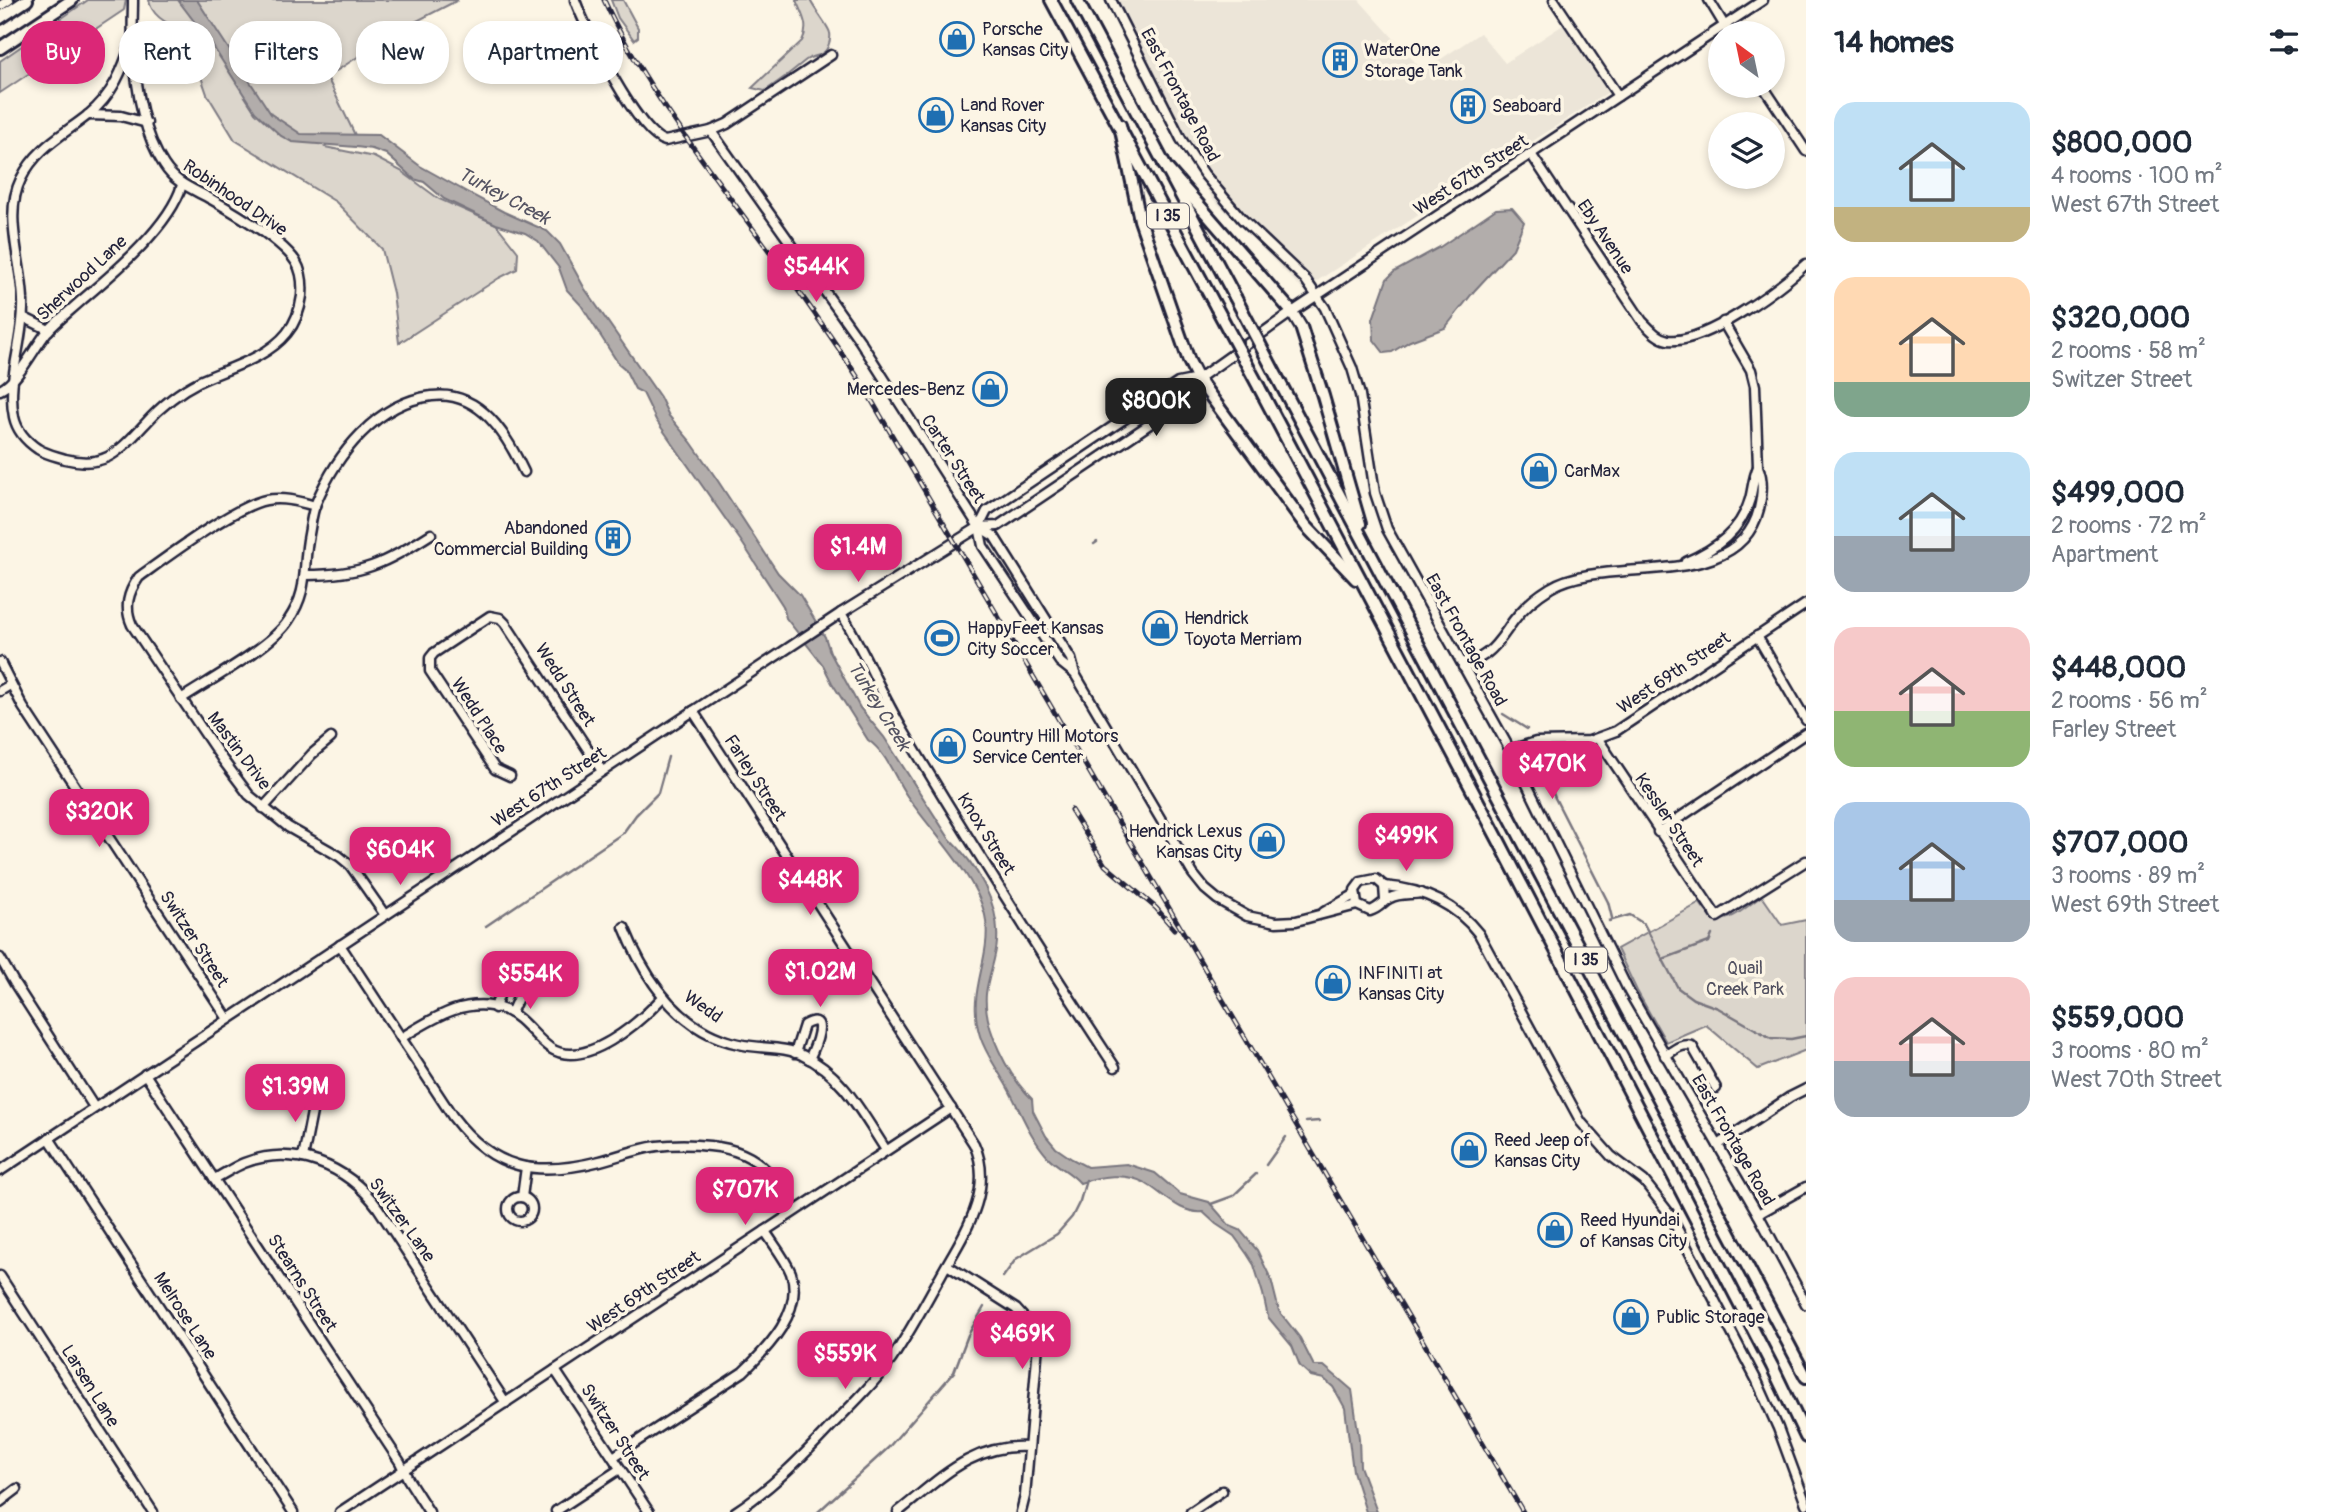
<!DOCTYPE html>
<html lang="en">
<head>
<meta charset="utf-8">
<style>
  body { margin:0; font-family:Pangolin,sans-serif; background:#f2f2f3; color:#1f2937; height:100vh; display:flex; flex-direction:column; font-size:26px; white-space:nowrap }
  * { box-sizing:border-box; margin:0 }
  p { font-size:23px; color:#747a83 }
  .icon { flex:none; width:38px; height:38px; fill:none; stroke:currentColor; stroke-width:2; stroke-linecap:round; stroke-linejoin:round }
  .map { position:relative; flex:1; overflow:hidden }
  .side { display:flex; flex-direction:column; background:#fff; width:525px }
  .side>* { flex:none }
  .top-card { position:absolute; left:21px; top:21px; width:665px; height:63px; display:flex; gap:14px }
  .needle { width:46px; rotate:327deg }
  .buttons { position:absolute; left:1708px; top:21px; display:grid; gap:14px }
  .buttons a { display:grid; place-items:center; width:77px; height:77px; border-radius:50%; background:#fff; box-shadow:0 4px 10px #0003; font-size:35px }
  .price { position:absolute; translate:-50% -60px; padding:0 16px; border-radius:14px; background:#db2777; color:#fff; font-size:23px; line-height:46px; filter:drop-shadow(0 2px 4px #0008) }
  .price::after { content:''; position:absolute; left:50%; top:42px; width:21px; height:16px; margin-left:-10px; background:inherit; clip-path:polygon(0 0,100% 0,50% 100%) }
  .price.current { background:#222; color:#fff }
  ul { padding:0; list-style:none }
  li { display:flex; align-items:center; gap:21px; height:175px; padding:0 28px }
  li span { display:grid; place-items:center; flex:none; width:196px; height:140px; border-radius:21px; color:#555 }
  li>.icon { margin-inline-start:auto }
  span .icon { width:84px; height:84px; fill:#fffc; stroke-width:1 }
  li b { font-size:30px }
  h2 { display:flex; justify-content:space-between; align-items:center; height:84px; padding:0 28px; font-size:30px }
  .pill { padding:0 24px; border-radius:28px; background:#fff; box-shadow:0 4px 10px #0003; font-size:24px; line-height:63px }
  .pill.current { background:#db2777; color:#fff }
  main { display:flex; flex:1; min-height:0 }
  .map>svg:first-child { display:block }
  .built { fill:#ece5d8 }
  .green { fill:#dcd6cc; stroke:#7f7c84; stroke-width:2 }
  .water { fill:#b2adab; stroke:#78757e; stroke-width:2 }
  .lines { fill:none; stroke-linecap:round; stroke-linejoin:round }
  .stream { stroke:#78757e; stroke-width:2.5 }
  .minor-casing { stroke:#22223b; stroke-width:13 }
  .highway-casing { stroke:#22223b; stroke-width:16 }
  .minor { stroke:#fcf5e5; stroke-width:8 }
  .highway { stroke:#fcf5e5; stroke-width:10 }
  .rail-casing { stroke:#22223b; stroke-width:5 }
  .rail { stroke:#fcf5e5; stroke-width:2.5; stroke-dasharray:8; stroke-linecap:butt }
  .highway-bridge-casing { stroke:#22223b; stroke-width:16; stroke-linecap:butt }
  .highway-bridge { stroke:#fcf5e5; stroke-width:10 }
  .labels { text-anchor:middle; dominant-baseline:central; stroke-width:7; stroke-linejoin:round; paint-order:stroke }
  .shield { fill:#fcf5e5; stroke:#63616e; stroke-width:2 }
  .shield-label { font-size:16px; font-weight:bold; fill:#22223b }
  .poi-label { font-size:18px; fill:#22223b; stroke:#fcf5e5; text-anchor:start }
  .street-label { font-size:18px; fill:#22223b; stroke:#fcf5e5 }
  .park-label { font-size:18px; fill:#504f5f; stroke:#fcf5e5 }
  .water-label { font-size:19px; font-style:italic; fill:#545362; stroke:#fcf5e5 }
</style>
</head>
<body>
<main>
<div class="map">
<svg width="1806" height="1512" viewBox="0 0 1806 1512">
  <rect width="100%" height="100%" fill="#fcf5e5"/>
  <filter id="ink" filterUnits="userSpaceOnUse"><feTurbulence type="fractalNoise" baseFrequency=".0143" numOctaves="2"/><feDisplacementMap in="SourceGraphic" scale="14" xChannelSelector="R" yChannelSelector="G"/><feConvolveMatrix kernelMatrix="1 2 1 2 8 2 1 2 1" color-interpolation-filters="sRGB"/></filter>
  <g filter="url(#ink)">
    <path class="built" d="M1104,0h255l64,71 57,-38 25,30 58,-38 47,66 -307,199 -91,-92 -65,-108z"/>
    <g class="green">
      <path d="M88,0h38l-2,10 -124,83v-32z"/>
      <path d="M149,0h309l-59,30 -72,47 28,58h-23l-7,12 49,10 27,14 38,28 57,25 22,28 -1,17 -18,9 -100,65 -6,-50 -11,-44 -46,-47 -101,-62 -28,-46 -22,-63c-14,-5 -34,-14 -36,-31z"/>
      <path d="M611,0h12l15,28v9l-4,3 -16,-22z"/>
      <path d="M796,0h14c4,9 19,27 20,33 1,5 -1,13 -4,17 -5,7 -13,5 -20,10 -13,11 -26,21 -41,31l-13,-3 50,-47c8,-15 0,-26 -6,-41z"/>
      <path d="M1762,896l20,29 24,-5v130l-48,19 -52,-44 -40,17 -29,-51 -20,-42 83,-46c20,33 39,8 62,-7z"/>
    </g>
    <g class="water">
      <path d="M178,0h19l74,114 30,20 78,1 41,31 45,25 39,21 43,19 13,13 25,45 75,108 9,19 22,26 25,36 62,95 22,22 25,42 5,15 30,56 24,29 65,101c27,26 51,65 48,104 -1,17 -9,34 -11,52 -3,33 22,82 46,105l1,12 13,25 10,12 16,11 15,8 40,-3 28,9 25,21 29,8 21,24 10,4 17,20 14,29 8,32 21,27 14,28h10l28,24 7,48 1,28 17,46h-11l-13,-41 -8,-63 -6,-11 -6,-10 -9,-8 -13,-3 -11,-10 -8,-20 -24,-29 -5,-23 -9,-29 -7,-11 -13,-18 -18,-12 -13,-12c-23,2 -39,-18 -58,-29 -19,-11 -45,-7 -65,0 -9,-11 -23,-16 -33,-27 -20,-22 -29,-53 -45,-78 -8,-14 -17,-26 -22,-42 -14,-44 11,-75 6,-115 -5,-40 -56,-91 -79,-125 -13,-19 -20,-43 -39,-56l-36,-57 -9,-18 -37,-47 -3,-12 -42,-65 -85,-121 -13,-27 -8,-4 -10,-20 -7,-6 -37,-58 -14,-15 -8,-22 -21,-27 -13,-8 -29,-9 -52,-25 -20,-17 -10,-3 -28,-25 -14,-5 -16,-2 -64,-5 -11,-6 -26,-24 -43,-67z"/>
      <path d="M1512,208l12,14 -11,27 -38,41 -30,38 -35,13 -18,11 -8,1 -10,-13 -1,-21 14,-40 7,-7 46,-25 56,-38z"/>
    </g>
    <g class="lines">
      <g class="stream">
        <path d="M1094,544l3,-2"/>
        <path d="M1503,714l24,15"/>
        <path d="M1538,756l17,42 53,104 4,16"/>
        <path d="M1609,921l21,-6 14,9 34,64 15,11 25,9 53,30 20,1 15,-3"/>
        <path d="M486,926l137,-93 13,-18 22,-22 10,-36"/>
        <path d="M1663,959l46,-17 3,-7"/>
        <path d="M1306,1122l13,-1"/>
        <path d="M1266,1165l20,-28"/>
        <path d="M1211,1204l22,-8 23,-22"/>
        <path d="M1003,1277l13,-18 41,-25 15,-17 8,-16 6,-21"/>
        <path d="M818,1512l70,-64 66,-76 14,-37 16,-28"/>
      </g>
      <g class="minor-casing">
        <g id="minor">
          <path d="M575,0c10,28 63,134 90,141l46,-10 16,-7 104,-69"/>
          <path d="M1111,0l70,139 23,35 38,45 63,60 20,29 27,60 8,27 15,98 12,36 123,221 119,242 129,222 48,90"/>
          <path d="M1554,0l64,96"/>
          <path d="M1709,0l20,33"/>
          <path d="M0,6l9,-6"/>
          <path d="M132,41c-9,28 -19,54 -44,74 -25,20 -52,33 -67,64 -18,36 1,83 2,121 2,38 -17,79 -9,117 3,14 12,24 24,32 8,5 18,7 27,10 41,10 54,-8 80,-35 15,-17 35,-33 55,-43 29,-13 67,-23 87,-48 9,-11 13,-23 15,-37 1,-12 0,-24 -6,-34 -14,-22 -62,-50 -85,-63 -18,-10 -35,-15 -47,-34 -22,-33 -29,-84 -31,-124 -1,-14 0,-27 0,-41"/>
          <path d="M1763,86l43,65"/>
          <path d="M88,115l33,1 26,7"/>
          <path d="M711,131l149,210 119,186 4,19 77,116 15,12"/>
          <path d="M1531,154l111,167c8,8 15,17 26,19 36,5 112,-52 138,-76"/>
          <path d="M23,317l26,13"/>
          <path d="M0,390c17,-7 34,-42 47,-58 11,-12 24,-22 36,-33 32,-27 87,-73 99,-114"/>
          <path d="M315,506c-17,-5 -32,-9 -49,-6 -31,6 -99,57 -127,77 -11,16 -15,30 -7,48l90,134 27,36 39,32 51,29 11,9 35,50"/>
          <path d="M979,527l8,-16 191,-128 20,-4 94,-67 471,-312"/>
          <path d="M981,528l13,8 77,123 4,15 118,200 12,15 12,10 30,17 29,6 20,-1 61,-16"/>
          <path d="M1686,562c30,-13 55,-31 64,-63 3,-11 3,-21 8,-32"/>
          <path d="M306,575c57,0 78,-11 125,-41"/>
          <path d="M841,613c23,37 39,79 62,117 68,114 139,226 212,337"/>
          <path d="M1757,636l49,84"/>
          <path d="M0,662l23,45 205,312"/>
          <path d="M1463,667c8,-5 16,-8 24,-14 11,-8 18,-21 27,-33 9,-12 23,-24 36,-32 56,-35 188,7 209,-79 3,-13 5,-29 -1,-42l-3,-81 -4,-16 -28,-48"/>
          <path d="M0,691l10,-6"/>
          <path d="M181,699c27,-18 90,-52 107,-78 22,-32 14,-53 21,-87 2,-10 3,-22 7,-31 20,-48 61,-101 116,-107 48,-6 75,39 92,76"/>
          <path d="M693,711l281,433c21,46 -10,90 -32,129 -16,29 -32,59 -51,87 -17,23 -37,43 -57,63 -31,33 -61,64 -99,89"/>
          <path d="M1598,739l119,178 89,-56"/>
          <path d="M1510,750l26,-8 53,-1 27,-10 190,-127"/>
          <path d="M510,776l-15,-7 -65,-98v-13l4,-5 56,-37 10,2 5,5 97,148"/>
          <path d="M263,808l49,-54 19,-16"/>
          <path d="M1658,832l148,-99"/>
          <path d="M1384,886c38,3 71,17 95,48l102,188 30,34 33,25 25,32 88,168 21,47 28,76"/>
          <path d="M1385,900l-1,-14 -8,-7 -15,3 -6,8 2,15 13,6c10,-3 12,-9 20,-13 9,-5 21,-3 31,-5"/>
          <path d="M1324,912l30,-17"/>
          <path d="M624,927c21,52 56,105 115,117 20,5 45,2 63,11 40,18 61,60 84,95"/>
          <path d="M340,945l113,172c41,54 84,60 147,44 19,-5 37,-12 57,-15 17,-2 35,-2 53,0 22,2 42,9 57,25 12,10 19,26 28,39"/>
          <path d="M0,958l15,26 79,123"/>
          <path d="M495,1008c3,-9 6,-20 11,-28 3,-5 11,-6 14,0 5,7 -6,26 -9,33"/>
          <path d="M401,1038c31,-19 66,-43 104,-28 18,7 29,27 45,38 35,23 90,-26 113,-51"/>
          <path d="M795,1053l9,-28c28,-16 9,26 5,34"/>
          <path d="M1665,1056c9,-6 16,-13 27,-10l24,42"/>
          <path d="M145,1074l255,388 8,17 21,33"/>
          <path d="M49,1138l244,374"/>
          <path d="M1718,1145l72,-48 16,-8"/>
          <path d="M303,1158l12,-61"/>
          <path d="M0,1171l841,-558 138,-86 19,-1 192,-129 8,-18"/>
          <path d="M214,1179c10,-5 20,-12 30,-16 50,-19 103,2 134,45l128,195"/>
          <circle cx="520" cy="1209" r="12"/>
          <path d="M522,1197l4,-30"/>
          <path d="M1758,1214l48,-27"/>
          <path d="M947,1265l69,44 9,10 13,26 -13,151 -4,16"/>
          <path d="M0,1276l153,236"/>
          <path d="M555,1370l94,142"/>
          <path d="M613,1457l130,-85c25,-24 61,-61 48,-99 -6,-15 -18,-29 -26,-42"/>
          <path d="M0,1502l17,-13"/>
          <path d="M556,1511l64,-42"/>
          <path d="M340,1512l611,-404"/>
          <path d="M898,1512c41,-32 74,-69 131,-65"/>
          <path d="M1191,1512l31,-21"/>
        </g>
      </g>
      <g class="highway-casing">
        <g id="highway">
          <path d="M1051,0l165,307"/>
          <path d="M1077,0l158,297"/>
          <path d="M0,18l27,-18"/>
          <path d="M0,48l72,-48"/>
          <path d="M1120,125l20,95 49,141 9,18 108,147 50,53"/>
          <path d="M1164,165l128,147 9,15 22,69 37,128"/>
          <path d="M1277,377l529,1000"/>
          <path d="M1259,387l239,452 274,527 34,71"/>
        </g>
      </g>
      <use href="#minor" class="minor"/>
      <use href="#highway" class="highway"/>
      <g class="rail-casing">
        <g id="rail">
          <path d="M604,0c35,77 85,142 135,210 42,57 85,114 123,174l661,1128"/>
          <path d="M1071,810l34,55 51,43 18,21"/>
        </g>
      </g>
      <use href="#rail" class="rail"/>
      <g class="highway-bridge-casing">
        <g id="highway-bridge">
          <path d="M1235,297l42,80"/>
          <path d="M1216,307l43,80"/>
        </g>
      </g>
      <use href="#highway-bridge" class="highway-bridge"/>
    </g>
  </g>
  <defs>
    <g id="shop-ring" transform="scale(1.75)"><circle r="9.5" fill="#fcf5e5" stroke="#1f6fb2" stroke-width="1.5"/><path d="M-5-2.5h2.3a2.7 3.5 0 0 1 5.4 0H5L5.5 6h-11ZM-1.5-2.5h3a1.5 2.3 0 0 0-3 0Z" fill="#1f6fb2"/></g>
    <g id="building-ring" transform="scale(1.75)"><circle r="9.5" fill="#fcf5e5" stroke="#1f6fb2" stroke-width="1.5"/><path d="M-4-6H4V6H1V3H-1V6H-4ZM-2.5-4.3h1.7v1.8h-1.7ZM.8-4.3h1.7v1.8H.8ZM-2.5-1h1.7V.8h-1.7ZM.8-1h1.7V.8H.8Z" fill="#1f6fb2"/></g>
    <g id="stadium-ring" transform="scale(1.75)"><circle r="9.5" fill="#fcf5e5" stroke="#1f6fb2" stroke-width="1.5"/><path d="M0-5a6.5 5 0 1 0 0 10a6.5 5 0 1 0 0-10ZM-3.5-1.8h7v3.6h-7Z" fill="#1f6fb2"/></g>
  </defs>
  <g fill-rule="evenodd">
    <use href="#shop-ring" x="957" y="39"/>
    <use href="#building-ring" x="1340" y="60"/>
    <use href="#building-ring" x="1468" y="106"/>
    <use href="#shop-ring" x="936" y="115"/>
    <use href="#shop-ring" x="990" y="389"/>
    <use href="#shop-ring" x="1539" y="471"/>
    <use href="#building-ring" x="613" y="538"/>
    <use href="#shop-ring" x="1160" y="628"/>
    <use href="#stadium-ring" x="942" y="638"/>
    <use href="#shop-ring" x="948" y="746"/>
    <use href="#shop-ring" x="1267" y="841"/>
    <use href="#shop-ring" x="1333" y="983"/>
    <use href="#shop-ring" x="1469" y="1150"/>
    <use href="#shop-ring" x="1555" y="1230"/>
    <use href="#shop-ring" x="1631" y="1317"/>
  </g>
  <g class="labels">
    <g class="shield">
      <rect x="1147" y="203.5" width="42" height="25" rx="5"/>
      <rect x="1565" y="947.5" width="42" height="25" rx="5"/>
    </g>
    <g class="shield-label">
      <text x="1168" y="216">I 35</text>
      <text x="1586" y="960">I 35</text>
    </g>
    <g class="poi-label">
      <text x="982" y="29">Porsche<tspan x="982" dy="21">Kansas City</tspan></text>
      <text x="1364" y="50">WaterOne<tspan x="1364" dy="21">Storage Tank</tspan></text>
      <text x="960" y="105">Land Rover<tspan x="960" dy="21">Kansas City</tspan></text>
      <text x="1492" y="106">Seaboard</text>
      <text x="965" y="389" text-anchor="end">Mercedes-Benz</text>
      <text x="1564" y="471">CarMax</text>
      <text x="588" y="528" text-anchor="end">Abandoned<tspan x="588" dy="21">Commercial Building</tspan></text>
      <text x="1184" y="618">Hendrick<tspan x="1184" dy="21">Toyota Merriam</tspan></text>
      <text x="967" y="628">HappyFeet Kansas<tspan x="967" dy="21">City Soccer</tspan></text>
      <text x="972" y="736">Country Hill Motors<tspan x="972" dy="21">Service Center</tspan></text>
      <text x="1242" y="831" text-anchor="end">Hendrick Lexus<tspan x="1242" dy="21">Kansas City</tspan></text>
      <text x="1358" y="973">INFINITI at<tspan x="1358" dy="21">Kansas City</tspan></text>
      <text x="1494" y="1140">Reed Jeep of<tspan x="1494" dy="21">Kansas City</tspan></text>
      <text x="1580" y="1220">Reed Hyundai<tspan x="1580" dy="21">of Kansas City</tspan></text>
      <text x="1656" y="1317">Public Storage</text>
    </g>
    <g class="street-label">
      <text transform="translate(1180 95) rotate(62)">East Frontage Road</text>
      <text transform="translate(1471 175) rotate(-33)">West 67th Street</text>
      <text transform="translate(235 198) rotate(34)">Robinhood Drive</text>
      <text transform="translate(1605 237) rotate(56)">Eby Avenue</text>
      <text transform="translate(82 278) rotate(-43)">Sherwood Lane</text>
      <text transform="translate(953 459) rotate(57)">Carter Street</text>
      <text transform="translate(1466 640) rotate(61)">East Frontage Road</text>
      <text transform="translate(1674 673) rotate(-34)">West 69th Street</text>
      <text transform="translate(565 685) rotate(57)">Wedd Street</text>
      <text transform="translate(479 716) rotate(57)">Wedd Place</text>
      <text transform="translate(239 751) rotate(53)">Mastin Drive</text>
      <text transform="translate(755 778) rotate(57)">Farley Street</text>
      <text transform="translate(549 787) rotate(-33)">West 67th Street</text>
      <text transform="translate(1669 820) rotate(56)">Kessler Street</text>
      <text transform="translate(986 834) rotate(58)">Knox Street</text>
      <text transform="translate(194 939) rotate(57)">Switzer Street</text>
      <text transform="translate(703 1007) rotate(35)">Wedd</text>
      <text transform="translate(1733 1140) rotate(60)">East Frontage Road</text>
      <text transform="translate(402 1220) rotate(54)">Switzer Lane</text>
      <text transform="translate(302 1283) rotate(57)">Stearns Street</text>
      <text transform="translate(644 1292) rotate(-34)">West 69th Street</text>
      <text transform="translate(185 1316) rotate(57)">Melrose Lane</text>
      <text transform="translate(90 1386) rotate(58)">Larsen Lane</text>
      <text transform="translate(615 1432) rotate(57)">Switzer Street</text>
    </g>
    <g class="park-label">
      <text x="1745" y="968">Quail<tspan x="1745" dy="21">Creek Park</tspan></text>
    </g>
    <g class="water-label">
      <text transform="translate(504 196) rotate(28)">Turkey Creek</text>
      <text transform="translate(879 706) rotate(58)">Turkey Creek</text>
    </g>
  </g>
</svg>
<div class="buttons">
<a><svg class="needle" viewBox="-14 -14 28 28"><path d="M0-13l5 13h-10z" fill="#e53935"/><path d="M0 13l5-13h-10z" fill="#747a83"/></svg></a>
<a><svg class="icon" aria-label="layers" viewBox="0 0 24 24"><path d="M12 4l9 5-9 5-9-5zM3 14l9 5 9-5"/></svg></a>
</div>
<b class="price" style="left:816px;top:304px">$544K</b>
<b class="price current" style="left:1156px;top:438px">$800K</b>
<b class="price" style="left:858px;top:584px">$1.4M</b>
<b class="price" style="left:1552px;top:801px">$470K</b>
<b class="price" style="left:99px;top:849px">$320K</b>
<b class="price" style="left:1406px;top:873px">$499K</b>
<b class="price" style="left:400px;top:887px">$604K</b>
<b class="price" style="left:810px;top:917px">$448K</b>
<b class="price" style="left:820px;top:1009px">$1.02M</b>
<b class="price" style="left:530px;top:1011px">$554K</b>
<b class="price" style="left:295px;top:1124px">$1.39M</b>
<b class="price" style="left:745px;top:1227px">$707K</b>
<b class="price" style="left:1022px;top:1371px">$469K</b>
<b class="price" style="left:845px;top:1391px">$559K</b>
<div class="top-card">
<a class="pill current">Buy</a>
<a class="pill">Rent</a>
<a class="pill">Filters</a>
<a class="pill">New</a>
<a class="pill">Apartment</a>
</div>
</div>
<section class="side">
<h2>14 homes<svg class="icon" aria-label="filters" viewBox="0 0 24 24"><path d="M4 7h16M4 17h16"/><circle cx="9" cy="7" r="2"/><circle cx="15" cy="17" r="2"/></svg></h2>
<ul>
<li><span style="background:linear-gradient(#bfe0f5 75%,#c2b280 0)"><svg class="icon" aria-label="home" viewBox="0 0 24 24"><path d="M3 11l9-7 9 7M6 9v11h12V9"/></svg></span><div><b>$800,000</b><p>4 rooms · 100 m²</p><p>West 67th Street</p></div></li>
<li><span style="background:linear-gradient(#ffd9b3 75%,#7fa58c 0)"><svg class="icon" aria-label="home" viewBox="0 0 24 24"><path d="M3 11l9-7 9 7M6 9v11h12V9"/></svg></span><div><b>$320,000</b><p>2 rooms · 58 m²</p><p>Switzer Street</p></div></li>
<li><span style="background:linear-gradient(#bfe0f5 60%,#9aa5b1 0)"><svg class="icon" aria-label="home" viewBox="0 0 24 24"><path d="M3 11l9-7 9 7M6 9v11h12V9"/></svg></span><div><b>$499,000</b><p>2 rooms · 72 m²</p><p>Apartment</p></div></li>
<li><span style="background:linear-gradient(#f6c9c9 60%,#8fb573 0)"><svg class="icon" aria-label="home" viewBox="0 0 24 24"><path d="M3 11l9-7 9 7M6 9v11h12V9"/></svg></span><div><b>$448,000</b><p>2 rooms · 56 m²</p><p>Farley Street</p></div></li>
<li><span style="background:linear-gradient(#a9c7e8 70%,#9aa5b1 0)"><svg class="icon" aria-label="home" viewBox="0 0 24 24"><path d="M3 11l9-7 9 7M6 9v11h12V9"/></svg></span><div><b>$707,000</b><p>3 rooms · 89 m²</p><p>West 69th Street</p></div></li>
<li><span style="background:linear-gradient(#f6c9c9 60%,#9aa5b1 0)"><svg class="icon" aria-label="home" viewBox="0 0 24 24"><path d="M3 11l9-7 9 7M6 9v11h12V9"/></svg></span><div><b>$559,000</b><p>3 rooms · 80 m²</p><p>West 70th Street</p></div></li>
</ul>
</section>
</main>
</body>
</html>
